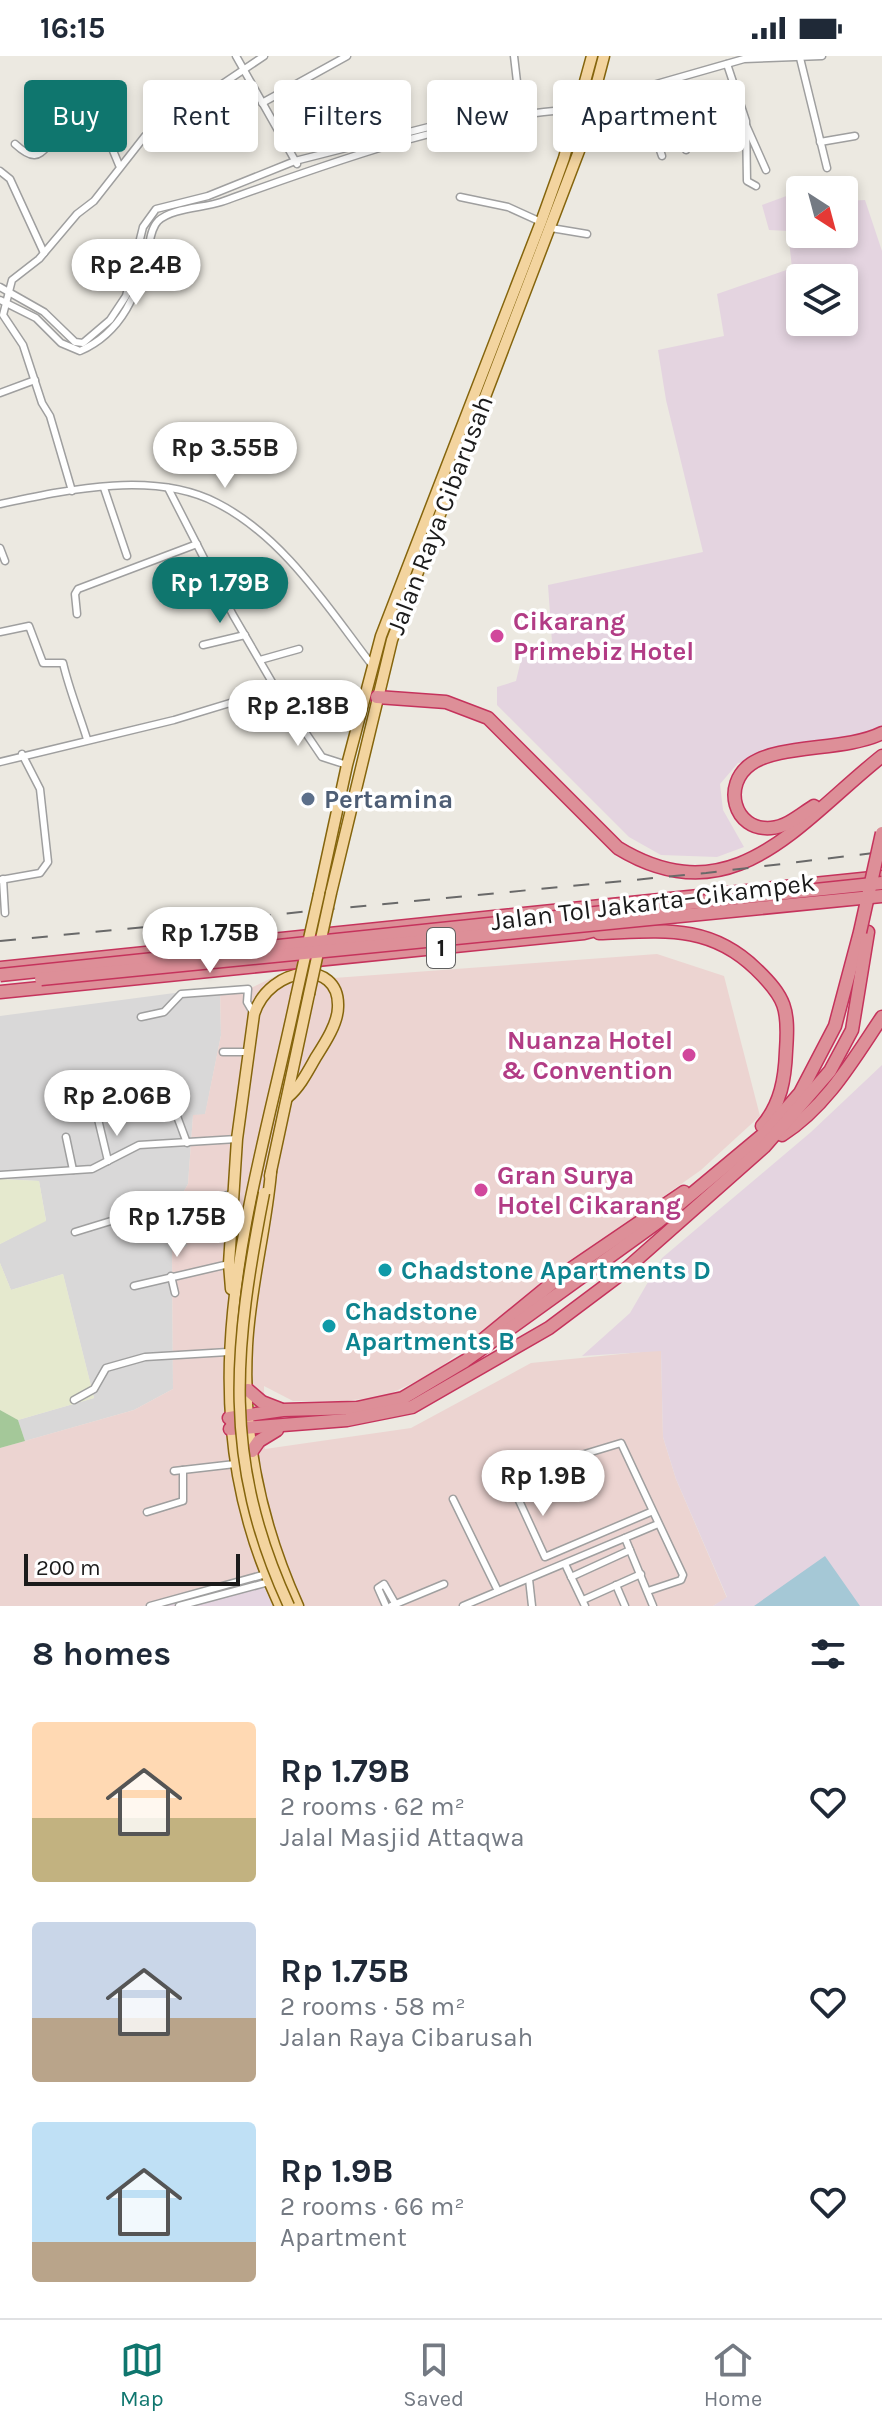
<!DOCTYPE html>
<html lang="en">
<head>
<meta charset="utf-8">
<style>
  body { margin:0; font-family:Karla,sans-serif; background:#f6f6f7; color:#1f2937; height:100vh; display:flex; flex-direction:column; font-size:30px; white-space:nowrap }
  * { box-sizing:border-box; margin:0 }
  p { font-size:26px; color:#747a83 }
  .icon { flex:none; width:44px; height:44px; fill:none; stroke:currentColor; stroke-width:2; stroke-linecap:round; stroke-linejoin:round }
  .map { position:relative; height:1550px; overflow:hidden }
  .details { display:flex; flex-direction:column; background:#fff; flex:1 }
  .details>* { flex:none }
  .hud { position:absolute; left:24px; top:24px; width:834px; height:72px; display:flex; gap:16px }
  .needle { width:52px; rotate:144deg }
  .tools { position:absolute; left:786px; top:120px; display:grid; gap:16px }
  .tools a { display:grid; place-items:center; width:72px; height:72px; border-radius:8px; background:#fff; box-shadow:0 4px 12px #0003; font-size:40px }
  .scale { position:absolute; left:24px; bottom:20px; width:216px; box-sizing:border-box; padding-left:8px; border:4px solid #1b1b1b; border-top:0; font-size:22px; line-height:28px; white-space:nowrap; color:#1b1b1b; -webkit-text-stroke:6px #fff; paint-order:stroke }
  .price { position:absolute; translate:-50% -68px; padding:0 18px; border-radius:28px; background:#fff; color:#222; font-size:26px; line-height:52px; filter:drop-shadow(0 2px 4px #0008) }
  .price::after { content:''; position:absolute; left:50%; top:48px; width:24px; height:18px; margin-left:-12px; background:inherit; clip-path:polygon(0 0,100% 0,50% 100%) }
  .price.on { background:#0f766e; color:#fff }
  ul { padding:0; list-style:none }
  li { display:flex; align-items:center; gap:24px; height:200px; padding:0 32px }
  li span { display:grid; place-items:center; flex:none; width:224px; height:160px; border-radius:8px; color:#555 }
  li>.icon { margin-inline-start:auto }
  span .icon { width:96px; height:96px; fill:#fffc; stroke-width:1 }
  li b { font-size:34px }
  h2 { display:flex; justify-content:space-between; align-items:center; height:96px; padding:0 32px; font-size:34px }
  .pill { padding:0 28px; border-radius:8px; background:#fff; box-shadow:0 4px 12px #0003; font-size:28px; line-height:72px }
  .pill.on { background:#0f766e; color:#fff }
  .status { display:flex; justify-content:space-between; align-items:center; height:56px; padding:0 40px; background:#fff; direction:ltr }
  .status svg { height:22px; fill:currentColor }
  .tabs { display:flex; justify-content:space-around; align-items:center; height:112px; border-top:2px solid #e0e1e3; background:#fff; font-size:22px; color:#747a83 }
  .tabs a { display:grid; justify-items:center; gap:4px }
  .tabs .on { color:#0f766e }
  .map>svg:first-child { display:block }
  .residential { fill:#d9d8d8 }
  .commercial { fill:#ecd4d1 }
  .industrial { fill:#e4d4e0; fill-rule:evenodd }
  .farmland { fill:#e5e9ce }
  .forest { fill:#a4c899 }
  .water { fill:#a5c8d6 }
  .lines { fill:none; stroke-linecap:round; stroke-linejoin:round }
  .minor-casing { stroke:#9f9f9f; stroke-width:9 }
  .primary-casing { stroke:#85650d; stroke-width:13 }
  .motorway-casing { stroke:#c5335c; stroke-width:15 }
  .minor { stroke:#fff; stroke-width:6 }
  .primary { stroke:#f3d49f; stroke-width:10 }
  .motorway { stroke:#dd8f98; stroke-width:12 }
  .rail { stroke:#696969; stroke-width:2; stroke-dasharray:16 16; stroke-linecap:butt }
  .primary-bridge-casing { stroke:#85650d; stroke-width:13; stroke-linecap:butt }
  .motorway-bridge-casing { stroke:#c5335c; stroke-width:15; stroke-linecap:butt }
  .primary-bridge { stroke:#f3d49f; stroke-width:10 }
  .motorway-bridge { stroke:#dd8f98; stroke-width:12 }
  .hotel-dot { fill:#d1479c; stroke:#fff; stroke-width:3 }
  .service-dot { fill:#5c6f8a; stroke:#fff; stroke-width:3 }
  .culture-dot { fill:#0f9aa8; stroke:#fff; stroke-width:3 }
  .labels { text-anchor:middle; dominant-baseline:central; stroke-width:7; stroke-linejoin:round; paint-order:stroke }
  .shield { fill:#fff; stroke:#5f5f5f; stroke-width:2 }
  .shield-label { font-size:24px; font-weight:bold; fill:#1b1b1b }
  .street-label { font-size:26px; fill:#1b1b1b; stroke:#fff }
  .hotel-label { font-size:26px; font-weight:bold; fill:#b23c85; stroke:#fff; text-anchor:start }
  .service-label { font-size:26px; font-weight:bold; fill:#4e5e75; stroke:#fff; text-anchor:start }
  .culture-label { font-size:26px; font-weight:bold; fill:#0d838f; stroke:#fff; text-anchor:start }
</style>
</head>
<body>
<div class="status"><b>16:15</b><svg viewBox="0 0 49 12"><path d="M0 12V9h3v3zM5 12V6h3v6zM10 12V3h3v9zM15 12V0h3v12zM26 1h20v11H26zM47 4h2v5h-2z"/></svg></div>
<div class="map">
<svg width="882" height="1550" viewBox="0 0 882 1550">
  <rect width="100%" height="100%" fill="#ece9e1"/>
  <path class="residential" d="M220,931l1,48 -16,80 -12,1 -5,68 -11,19 10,43 -15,5 1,138 -39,21 -109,31 -7,-21 76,-22 -31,-124 -52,16 -11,-27v-19l46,-24 -7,-39 -39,-2v-163z"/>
  <path class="commercial" d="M657,898l67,22 36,140 -59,54 -157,111 -110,92 -51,24 -42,4h-48l-29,-15 1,63 146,-21 120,-65 130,-13 2,87 13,42 51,119 -14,8h-440l-13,-28 -117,28h-143v-158l134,-38 39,-21 -1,-139 15,-4 -10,-43 11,-19 5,-69 12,-1 16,-79 -1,-48h33l33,-16 34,2 14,5z"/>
  <g class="industrial">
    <path d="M800,135v43h44v-33l21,-1 17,51v483l-144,29 -18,21 3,26 21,37 -27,10 -56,-2 -32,-18 -132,-132v-18l19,-6 6,-25 30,-14 -4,-57 155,-33 -37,-152 -8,-50 66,-14 -7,-42 75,-26 -4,-37 -19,-1 -7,-25zM800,222h44v44h-44z"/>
    <path d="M882,1009v541h-169l14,-9 -51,-118 -13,-42 -2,-86 -79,5 48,-43 32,-55 149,-126z"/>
    <path d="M260,1522l13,28h-130z"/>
  </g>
  <g class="farmland">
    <path d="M0,1123l39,2 7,40 -46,23z"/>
    <path d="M0,1207l11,27 52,-16 31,124 -76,22 -18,-10z"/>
  </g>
  <path class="forest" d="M0,1354l18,10 7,21 -25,7z"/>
  <path class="water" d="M825,1500l35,50h-107h1z"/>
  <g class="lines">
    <g class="minor-casing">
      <g id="minor">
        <path d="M236,0l61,108"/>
        <path d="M514,0l6,52"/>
        <path d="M800,2l27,110"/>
        <path d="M727,8l19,57 1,60 9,5"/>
        <path d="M662,28l24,66"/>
        <path d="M639,34l23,66"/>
        <path d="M594,38l38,-3 112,-32 78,-3"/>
        <path d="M468,41l50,-5"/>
        <path d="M262,47l85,-47"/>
        <path d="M94,49l25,60"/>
        <path d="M746,69l20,45"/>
        <path d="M820,86l35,-6"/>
        <path d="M15,88c25,23 25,5 45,-8l48,8"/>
        <path d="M0,115l10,8 34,74"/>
        <path d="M460,141l48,10 33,15"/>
        <path d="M551,172l36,6"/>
        <path d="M0,231l44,25 31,30 8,1 27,-23 16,-24 17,-69 13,-18 52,-13 87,-35 177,-45 48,-9 9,5"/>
        <path d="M0,244l36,18 25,25 19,8c43,-19 58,-59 68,-101 2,-9 3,-22 10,-29 14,-13 45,-13 63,-19 115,-41 235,-86 357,-93"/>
        <path d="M0,337l35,-13"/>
        <path d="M104,432l23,68"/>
        <path d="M168,432l65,127 43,74 46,68 25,8"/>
        <path d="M72,435l-22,-75 -8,-13 -19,-58 -20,-30 9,-35 27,-21 38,-45 17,-13 51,-65 119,-80"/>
        <path d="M0,448c66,-14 154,-34 217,-1 67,34 111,105 155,162"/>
        <path d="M0,492l5,13"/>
        <path d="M77,558l-2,-20 3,-5 119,-45"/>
        <path d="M0,576l29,-6 14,37h20c6,26 16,50 24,76"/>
        <path d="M203,589l42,-10"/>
        <path d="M260,604l39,-11"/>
        <path d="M287,647l32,-10 45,1"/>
        <path d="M0,706l174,-42 102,-31"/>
        <path d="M3,823l2,34"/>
        <path d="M0,824l40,-7 8,-11 -8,-73 -18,-35"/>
        <path d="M141,961l23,-5 17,-18 67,-5 -1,13 7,12"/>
        <path d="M223,996h24"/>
        <path d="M165,1028l22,59"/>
        <path d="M92,1038l16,67"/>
        <path d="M66,1081l7,33"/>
        <path d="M0,1119l92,-6 47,-24 98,-6"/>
        <path d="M75,1176l49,-15 109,-23"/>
        <path d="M171,1220l4,17"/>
        <path d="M134,1230l95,-22"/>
        <path d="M74,1344l20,-11 12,-21 39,-11 83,-5"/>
        <path d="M174,1415l61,-7"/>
        <path d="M453,1443l45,92"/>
        <path d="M147,1456l36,-11v-31"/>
        <path d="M625,1482l28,68"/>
        <path d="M565,1508l20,42"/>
        <path d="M571,1521l59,-27"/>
        <path d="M529,1523l3,27"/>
        <path d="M616,1529l9,21"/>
        <path d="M648,1535l33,-11 2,-5 -62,-132 -106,32 -5,6 35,76 108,-46"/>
        <path d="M583,1544l58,-26"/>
        <path d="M150,1550l116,-32"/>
        <path d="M179,1550l90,-24"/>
        <path d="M386,1550l-8,-18 6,-4 12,21"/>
        <path d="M391,1550l53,-22"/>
        <path d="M463,1550l195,-82"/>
      </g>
    </g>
    <g class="primary-casing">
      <g id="primary">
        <path d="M331,837l61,-253 187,-489 25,-95"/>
        <path d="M319,838l28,-129 34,-129 160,-414 23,-64 28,-102"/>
        <path d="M271,1116c-5,58 -21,115 -24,174 -5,91 14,178 51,260"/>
        <path d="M270,1120l39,-182"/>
        <path d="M231,1233l-2,-25 8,-125 17,-125c16,-49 86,-56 84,-7 0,16 -13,36 -22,50 -8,14 -16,30 -28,40"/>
        <path d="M280,1550c-99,-210 -29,-396 16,-609"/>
      </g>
    </g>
    <g class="motorway-casing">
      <g id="motorway">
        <path d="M377,641l69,5 42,16 130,130c115,70 181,-26 264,-92"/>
        <path d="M814,750c-13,8 -27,21 -43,22 -38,3 -49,-44 -20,-64 28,-20 95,-13 131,-31"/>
        <path d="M599,877c61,-2 110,-10 157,36 30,29 33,40 30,82 -1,27 -5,53 -24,75"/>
        <path d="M0,912l882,-91"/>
        <path d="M0,936l584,-59 24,-6"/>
        <path d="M782,1079c45,-29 71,-75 100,-118"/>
        <path d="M474,1291l88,-72 122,-83"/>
        <path d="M248,1334l14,12 18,7"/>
        <path d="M229,1362l54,-8 74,-2 46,-10 62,-37 193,-139 108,-90 34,-39 35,-67 25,-94"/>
        <path d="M230,1373l117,-9 65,-13 137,-79 68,-51 147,-130 66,-76 22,-41 16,-98"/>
        <path d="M252,1395l7,-10 18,-11"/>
      </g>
    </g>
    <use href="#minor" class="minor"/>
    <use href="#primary" class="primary"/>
    <use href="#motorway" class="motorway"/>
    <path class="rail" d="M0,885l706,-68 176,-21"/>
    <g class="primary-bridge-casing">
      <g id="primary-bridge">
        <path d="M309,938l22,-101"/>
        <path d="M296,941l23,-103"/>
        <path d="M264,1137c-30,153 -43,266 25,413"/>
      </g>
    </g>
    <g class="motorway-bridge-casing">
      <g id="motorway-bridge">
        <path d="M860,876l22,-99"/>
        <path d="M0,919l882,-92"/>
        <path d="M41,923l841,-83"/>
      </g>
    </g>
    <use href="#primary-bridge" class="primary-bridge"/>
    <use href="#motorway-bridge" class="motorway-bridge"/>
  </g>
  <g class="hotel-dot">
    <circle cx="497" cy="580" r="8"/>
    <circle cx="689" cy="999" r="8"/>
    <circle cx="481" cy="1134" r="8"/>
  </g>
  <circle class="service-dot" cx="308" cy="743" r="8"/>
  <g class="culture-dot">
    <circle cx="385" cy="1214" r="8"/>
    <circle cx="329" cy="1270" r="8"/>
  </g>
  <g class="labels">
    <rect class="shield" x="427" y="872" width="28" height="40" rx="6"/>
    <g class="shield-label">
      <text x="441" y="892">1</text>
    </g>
    <g class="street-label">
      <text transform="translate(440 459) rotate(-69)">Jalan Raya Cibarusah</text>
      <text transform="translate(653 846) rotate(-7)">Jalan Tol Jakarta–Cikampek</text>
    </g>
    <g class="hotel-label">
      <text x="513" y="565">Cikarang<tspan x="513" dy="30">Primebiz Hotel</tspan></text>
      <text x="673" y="984" text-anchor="end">Nuanza Hotel<tspan x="673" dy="30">&amp; Convention</tspan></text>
      <text x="497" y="1119">Gran Surya<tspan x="497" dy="30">Hotel Cikarang</tspan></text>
    </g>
    <g class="service-label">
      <text x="324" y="743">Pertamina</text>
    </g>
    <g class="culture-label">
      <text x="401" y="1214">Chadstone Apartments D</text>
      <text x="345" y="1255">Chadstone<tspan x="345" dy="30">Apartments B</tspan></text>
    </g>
  </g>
</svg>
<div class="tools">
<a><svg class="needle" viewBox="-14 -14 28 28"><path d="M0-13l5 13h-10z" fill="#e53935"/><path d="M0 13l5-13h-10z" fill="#747a83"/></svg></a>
<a><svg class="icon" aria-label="layers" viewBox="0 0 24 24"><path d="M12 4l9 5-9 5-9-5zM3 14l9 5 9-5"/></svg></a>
</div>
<div class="scale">200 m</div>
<b class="price" style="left:136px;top:251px">Rp 2.4B</b>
<b class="price" style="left:225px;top:434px">Rp 3.55B</b>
<b class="price on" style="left:220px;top:569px">Rp 1.79B</b>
<b class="price" style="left:298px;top:692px">Rp 2.18B</b>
<b class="price" style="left:210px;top:919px">Rp 1.75B</b>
<b class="price" style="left:117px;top:1082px">Rp 2.06B</b>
<b class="price" style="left:177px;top:1203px">Rp 1.75B</b>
<b class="price" style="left:543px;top:1462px">Rp 1.9B</b>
<div class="hud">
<a class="pill on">Buy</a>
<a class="pill">Rent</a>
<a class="pill">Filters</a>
<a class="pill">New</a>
<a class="pill">Apartment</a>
</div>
</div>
<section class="details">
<h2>8 homes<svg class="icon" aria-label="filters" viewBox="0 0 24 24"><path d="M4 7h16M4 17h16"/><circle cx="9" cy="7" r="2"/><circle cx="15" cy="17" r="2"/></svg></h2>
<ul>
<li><span style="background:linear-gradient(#ffd9b3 60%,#c2b280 0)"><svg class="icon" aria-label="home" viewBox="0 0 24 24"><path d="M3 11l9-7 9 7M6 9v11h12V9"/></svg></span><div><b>Rp 1.79B</b><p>2 rooms · 62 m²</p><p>Jalal Masjid Attaqwa</p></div><svg class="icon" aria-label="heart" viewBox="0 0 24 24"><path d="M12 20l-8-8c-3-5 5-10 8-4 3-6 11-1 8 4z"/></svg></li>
<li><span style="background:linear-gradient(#c9d6e8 60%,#b9a48a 0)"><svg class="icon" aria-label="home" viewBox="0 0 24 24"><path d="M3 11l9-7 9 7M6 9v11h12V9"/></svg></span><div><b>Rp 1.75B</b><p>2 rooms · 58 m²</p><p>Jalan Raya Cibarusah</p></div><svg class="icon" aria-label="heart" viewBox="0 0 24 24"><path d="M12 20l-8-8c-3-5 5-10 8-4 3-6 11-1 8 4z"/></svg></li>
<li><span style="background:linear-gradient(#bfe0f5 75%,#b9a48a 0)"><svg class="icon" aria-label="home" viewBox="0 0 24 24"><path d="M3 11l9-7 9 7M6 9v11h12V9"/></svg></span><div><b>Rp 1.9B</b><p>2 rooms · 66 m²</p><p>Apartment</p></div><svg class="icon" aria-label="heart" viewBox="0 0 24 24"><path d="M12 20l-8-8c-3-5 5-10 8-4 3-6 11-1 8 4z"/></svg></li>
</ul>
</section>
<nav class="tabs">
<a class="on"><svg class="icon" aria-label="map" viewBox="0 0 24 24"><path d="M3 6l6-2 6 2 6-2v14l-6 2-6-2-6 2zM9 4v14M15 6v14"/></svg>Map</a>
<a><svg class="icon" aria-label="saved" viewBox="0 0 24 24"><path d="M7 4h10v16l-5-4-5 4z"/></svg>Saved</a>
<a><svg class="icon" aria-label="home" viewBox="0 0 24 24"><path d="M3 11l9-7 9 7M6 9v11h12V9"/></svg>Home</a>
</nav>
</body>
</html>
